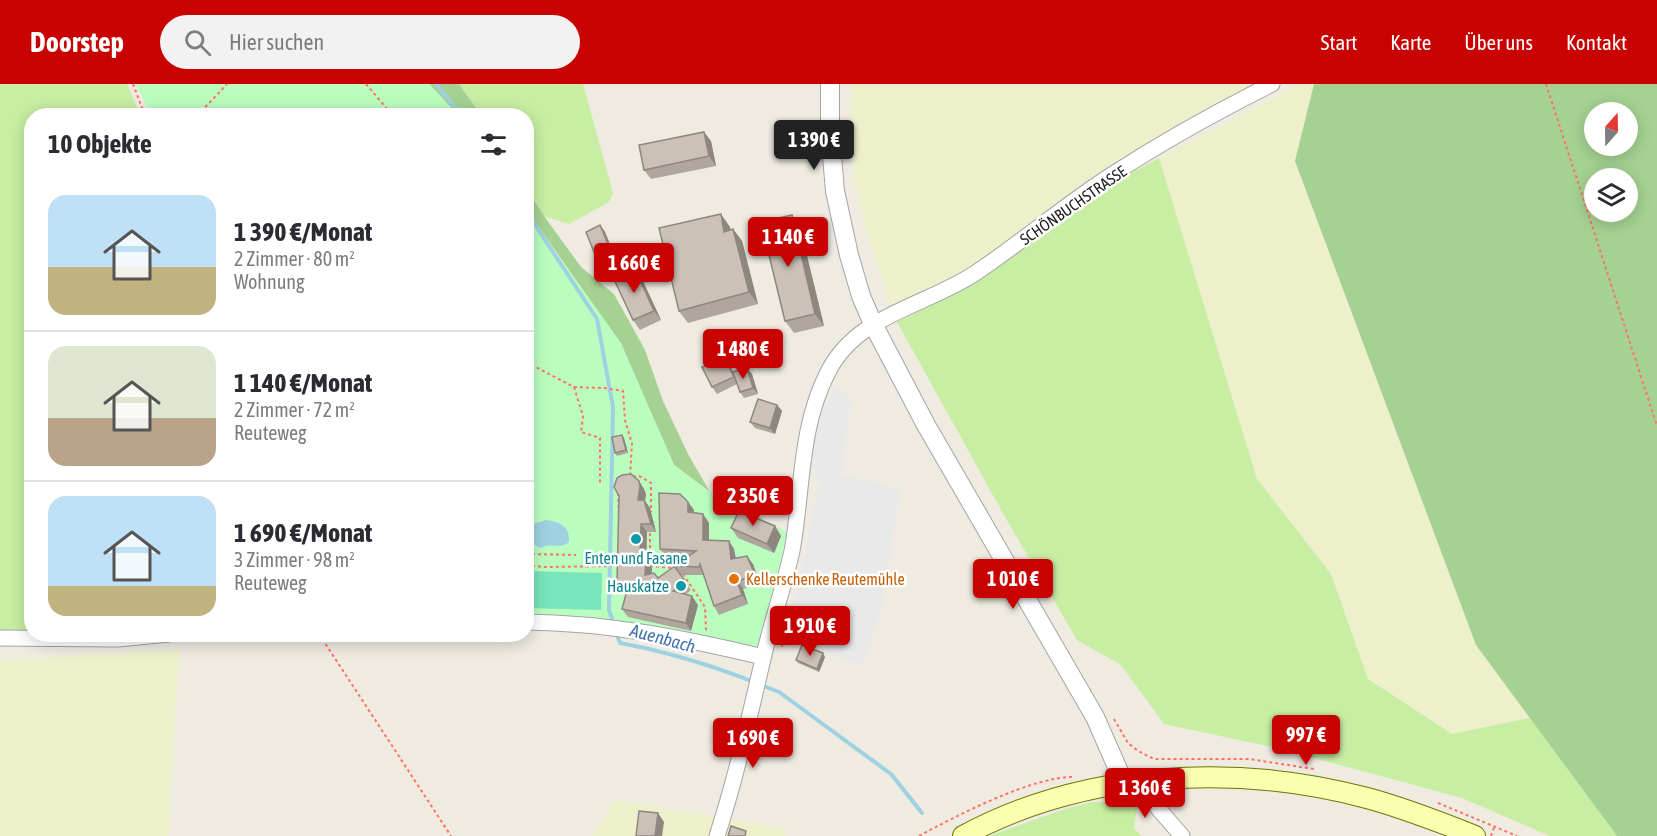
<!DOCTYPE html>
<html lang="de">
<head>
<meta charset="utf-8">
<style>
  body { margin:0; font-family:"Asap Condensed",sans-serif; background:#f2f2f3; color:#2b2b33; height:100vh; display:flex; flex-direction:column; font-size:22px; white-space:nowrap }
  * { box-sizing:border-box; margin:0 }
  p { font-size:20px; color:#7c7c81 }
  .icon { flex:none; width:33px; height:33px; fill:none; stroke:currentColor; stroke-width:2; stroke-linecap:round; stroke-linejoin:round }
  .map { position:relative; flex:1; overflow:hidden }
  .side { position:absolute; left:24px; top:24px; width:510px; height:534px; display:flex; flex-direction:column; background:#fff; border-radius:24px; box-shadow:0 3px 15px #0003 }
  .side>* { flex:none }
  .needle { width:39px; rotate:20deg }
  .fabs { position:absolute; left:1584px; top:18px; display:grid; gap:12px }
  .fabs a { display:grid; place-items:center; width:54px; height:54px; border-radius:50%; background:#fff; box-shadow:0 3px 15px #0003; font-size:30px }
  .price { position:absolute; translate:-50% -51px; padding:0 14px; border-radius:6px; background:#c90100; color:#fff; font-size:20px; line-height:39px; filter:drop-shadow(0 2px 3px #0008) }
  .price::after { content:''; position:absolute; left:50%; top:36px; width:18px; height:14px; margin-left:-9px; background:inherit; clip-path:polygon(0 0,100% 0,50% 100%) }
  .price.on { background:#222; color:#fff }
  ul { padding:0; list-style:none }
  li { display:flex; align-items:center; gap:18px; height:150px; padding:0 24px }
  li+li { border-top:2px solid #e1e1e2 }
  li span { display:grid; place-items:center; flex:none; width:168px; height:120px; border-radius:18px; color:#555 }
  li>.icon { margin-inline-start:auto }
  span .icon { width:72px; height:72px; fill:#fffc; stroke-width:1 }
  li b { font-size:26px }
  h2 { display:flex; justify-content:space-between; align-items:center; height:72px; padding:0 24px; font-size:26px }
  header { display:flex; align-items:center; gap:36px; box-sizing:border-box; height:84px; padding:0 30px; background:#c90100; color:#fff }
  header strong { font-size:28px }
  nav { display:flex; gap:33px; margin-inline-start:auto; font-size:21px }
  .search { width:420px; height:54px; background:#f2f2f3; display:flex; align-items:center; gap:15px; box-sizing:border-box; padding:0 21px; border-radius:33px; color:#7c7c81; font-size:22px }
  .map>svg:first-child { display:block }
  .farmland { fill:#edf0cb }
  .grass { fill:#c7eea2 }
  .forest { fill:#a5d292; fill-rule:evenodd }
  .park { fill:#bafebf }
  .pitch { fill:#78e5bc }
  .parking { fill:#e9e9e9 }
  .water { fill:#9ed1e1 }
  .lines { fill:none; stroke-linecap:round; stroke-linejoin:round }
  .stream { stroke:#9ed1e1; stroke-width:4 }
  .minor-casing { stroke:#a4a4a4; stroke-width:17 }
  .tertiary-casing { stroke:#a4a4a4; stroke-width:20 }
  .secondary-casing { stroke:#6a7700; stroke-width:22 }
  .path { stroke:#ff7362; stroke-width:2; stroke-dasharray:3 3; stroke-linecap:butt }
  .minor { stroke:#fff; stroke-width:15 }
  .tertiary { stroke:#fff; stroke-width:18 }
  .secondary { stroke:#faffb0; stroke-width:20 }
  .wall { fill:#afa69d }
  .shaded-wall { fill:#8e8780 }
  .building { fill:#cbc1b7; stroke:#8e8780; stroke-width:1.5 }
  .culture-dot { fill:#0f9aa8; stroke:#fff; stroke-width:2 }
  .food-dot { fill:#e8710a; stroke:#fff; stroke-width:2 }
  .labels { text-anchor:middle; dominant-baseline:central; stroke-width:5; stroke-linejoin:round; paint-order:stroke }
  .street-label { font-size:16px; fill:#1d1d1d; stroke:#fff }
  .culture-label { font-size:16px; fill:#0d838f; stroke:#fff }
  .food-label { font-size:16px; fill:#c56008; stroke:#fff; text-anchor:start }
  .water-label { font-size:18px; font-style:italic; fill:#3f75ac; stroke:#fff }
</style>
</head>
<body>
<header>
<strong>Doorstep</strong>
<div class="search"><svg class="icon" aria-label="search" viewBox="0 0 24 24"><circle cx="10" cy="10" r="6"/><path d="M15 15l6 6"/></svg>Hier suchen</div>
<nav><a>Start</a><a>Karte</a><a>Über uns</a><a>Kontakt</a></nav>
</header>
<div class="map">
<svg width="1657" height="752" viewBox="0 0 1657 752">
  <rect width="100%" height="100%" fill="#efebe1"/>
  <g class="farmland">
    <path d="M851,0h409l-151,84 -140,101 -79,37 -20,-62 -16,-63 -4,-63z"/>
    <path d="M1300,0h14l-19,78 181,483 54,73 -78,16 -84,-55 -37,-105 -74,-95 -98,-321z"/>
    <path d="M179,566l-11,186h-168v-176z"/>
    <path d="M614,716l172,28 -1,8h-193z"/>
  </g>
  <g class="grass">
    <path d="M0,0h127l13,31 -108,1 -1,517h-31z"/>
    <path d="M459,0h124l30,109 -4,9 -40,22 -25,-8 -17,-29 -1,-71 -45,-1z"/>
    <path d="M1159,74l98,321 74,95 37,105 84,55 78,-16 87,118h-67l-88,-38 -181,-49 -117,-25 -43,-59 -44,-25 -72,-123 -108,-195 83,-42 136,-99z"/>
    <path d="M1093,718h23l21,7 -3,19 7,8h-152l76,-27z"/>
  </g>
  <g class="forest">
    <path d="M429,0h30l22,31h-23z"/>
    <path d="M1314,0h343v752h-40l-141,-191 -181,-484zM1628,28v34h-34v-34zM1628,94v34h-34v-34z"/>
    <path d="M526,103l18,29 37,51 33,27 31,56 18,51 25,53 22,38 -36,-27 -53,-120 -94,-135z"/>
  </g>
  <g class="park">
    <path d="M136,0h293l29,31h-307z"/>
    <path d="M526,126l95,133 53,122 36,27 77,40 -22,100 -7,14 -65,-9 -60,-14 -38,-5 -68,-2z"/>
  </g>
  <path class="pitch" d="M528,487l74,2 -1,37 -74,-2z"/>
  <path class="parking" d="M836,302l15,13 -10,76 59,13 -15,105 -21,72 -78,-24 34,-161 -10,-15 12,-53z"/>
  <path class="water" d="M546,436c14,2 24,6 23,22 -9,8 -18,0 -28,6 -12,-4 -14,-14 -8,-24z"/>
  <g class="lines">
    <g class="stream">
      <path d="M436,0l26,32"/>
      <path d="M526,127l71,108 16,88 -4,203 5,15"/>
      <path d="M616,548l4,11c49,9 88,21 134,39"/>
      <path d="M761,601l18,7 112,82 31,39"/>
    </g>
    <g class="minor-casing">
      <g id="minor">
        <path d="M526,538c82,1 158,16 237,35"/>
        <path d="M0,554l118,1 51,-5"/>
        <path d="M1149,697l8,26 25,29"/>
        <path d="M717,752c19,-58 32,-118 46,-177 8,-36 21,-72 29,-108 11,-60 7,-123 36,-179 29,-58 99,-66 149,-100 46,-31 89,-68 136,-98 51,-33 105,-63 159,-90"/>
      </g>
    </g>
    <g class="tertiary-casing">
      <path id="tertiary" d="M830,0v49l5,58 14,64 12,41 12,28 53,101 169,292 29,66"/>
    </g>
    <g class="secondary-casing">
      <path id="secondary" d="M963,752c122,-66 272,-73 404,-38 37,10 73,24 108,38"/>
    </g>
    <g class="path">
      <path d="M133,0l12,32"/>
      <path d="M366,0l27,32"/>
      <path d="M1546,0l111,342"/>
      <path d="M197,32l30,-32"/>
      <path d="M526,278l48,25 30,1 19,3 2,29 7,24 -2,33"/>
      <path d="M574,303l9,29 -2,16 19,6v47"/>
      <path d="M633,393l6,-1 12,7v29"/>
      <path d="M618,409l1,24"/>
      <path d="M526,470l50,1"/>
      <path d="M526,481l18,2 74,-1"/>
      <path d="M650,482l24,2"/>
      <path d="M650,482v-36"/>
      <path d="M683,490l22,33 1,24"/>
      <path d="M319,550l132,202"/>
      <path d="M781,562l16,-11"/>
      <path d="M1114,635l14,24 10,8 16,8h95l65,10"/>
      <path d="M1438,719l79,33"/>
      <path d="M919,752c37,-20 114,-60 155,-59"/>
      <path d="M1491,752l4,-11"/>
    </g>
    <use href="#minor" class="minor"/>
    <use href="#tertiary" class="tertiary"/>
    <use href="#secondary" class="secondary"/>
  </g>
  <g class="wall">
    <path d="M711,57l5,25 -65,13 -7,-9z"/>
    <path d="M792,131l8,12 24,99 -30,7 -9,-12z"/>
    <path d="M600,141l5,7 10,25 -15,6 -4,-6z"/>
    <path d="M730,143v3l3,-1 9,12 16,63 -70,19 -9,-12z"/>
    <path d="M641,193l20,43 -21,10 -7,-10z"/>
    <path d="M729,278l4,10 19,2 6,20 -14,4 -4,-6 -3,-8 -20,10 -5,-7z"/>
    <path d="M777,321l5,6 -7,23 -20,-6 -5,-6z"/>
    <path d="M624,354l4,15 -11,3 -2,-3z"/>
    <path d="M639,397l5,8 2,5 -1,7 5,7 6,24h-9l-1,28 6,8v5l6,5 27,-20 -19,-1 -6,-8 28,-47 6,8v3l9,1 6,9v17l20,1 5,8 2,9 17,6 7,20 -17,5 5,15 -29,11 -5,-9 -10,-31h-24l11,15 -6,5 13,10 -7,26 -63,-14 -6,-8 5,-19h-4l-6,-8z"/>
    <path d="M775,442l6,10 -7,17 -36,-15 -7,-10z"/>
    <path d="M825,573l-6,15 -21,-9 -2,-3z"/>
  </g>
  <g class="shaded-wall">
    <path d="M704,48l7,9 5,25 -7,-10z"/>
    <path d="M721,130l9,13 3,17 -9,-12z"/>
    <path d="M792,131l8,12 24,99 -9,-12z"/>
    <path d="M600,141l5,7 10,25 -4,-6z"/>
    <path d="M733,145l9,12 16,63 -9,-12z"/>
    <path d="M634,183l7,10 20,43 -7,-9z"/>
    <path d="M747,284l5,6 6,20 -5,-6z"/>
    <path d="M777,321l5,6 -7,23 -5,-6z"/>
    <path d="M622,351l2,3 4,15 -2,-3z"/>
    <path d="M639,397l5,8 2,5 -1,7 5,7 6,24 -5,-8 -13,-24z"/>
    <path d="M688,418l6,8 -1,10 -5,-8z"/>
    <path d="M703,430l6,9v26l-6,-9z"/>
    <path d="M641,440l6,8 -1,29v-1l6,8 -1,15 -6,-8 -5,-16z"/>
    <path d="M775,442l6,10 -7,17 -7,-9z"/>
    <path d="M729,457l5,8 3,18 -6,-8z"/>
    <path d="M747,472l6,8 7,20 -5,-9z"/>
    <path d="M737,497l6,8 5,15 -6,-9z"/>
    <path d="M692,512l6,9 -7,26 -5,-8z"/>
    <path d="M823,569l2,4 -6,15 -2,-3z"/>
    <path d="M658,729l6,9 -2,14h-7z"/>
  </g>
  <g class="building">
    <path d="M704,48l5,24 -65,14 -5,-25z"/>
    <path d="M721,130l3,18 9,-3 16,63 -70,19 -20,-83z"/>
    <path d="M792,131l23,99 -30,7 -24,-99z"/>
    <path d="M600,141l11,26 -15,6 -10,-25z"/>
    <path d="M634,183l20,44 -21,9 -20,-43z"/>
    <path d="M724,272l10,21 -22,10 -10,-20z"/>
    <path d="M747,284l6,20 -13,4 -7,-20z"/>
    <path d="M758,315l19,6 -7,23 -20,-6z"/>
    <path d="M622,351l4,15 -11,3 -3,-16z"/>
    <path d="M631,390l8,7 1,5 -2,14h6l7,24h-10l-1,35 6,1 -1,15 9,-2 4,5 38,-27 -36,-2 -1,-56 21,1 8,8v10l15,2v26l26,1 2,18 16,-3 8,19 -18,6 5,14 -28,11 -14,-42 -1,3 -25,-1 12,16 -13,9 19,5 -6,27 -64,-14 7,-26 -12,-1 2,-86 -5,-9 3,-9 5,-3z"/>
    <path d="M739,427l36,15 -8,18 -36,-16z"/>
    <path d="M802,561l21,8 -6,16 -21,-9z"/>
    <path d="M639,727l19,2 -3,23h-19z"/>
    <path d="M731,742l15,5 -1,5h-17z"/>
  </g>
  <g class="culture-dot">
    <circle cx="636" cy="455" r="6"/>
    <circle cx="681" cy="502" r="6"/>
  </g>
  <circle class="food-dot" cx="734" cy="495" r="6"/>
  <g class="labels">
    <g class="street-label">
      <text transform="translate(1073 121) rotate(-35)">SCHÖNBUCHSTRASSE</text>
    </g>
    <g class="culture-label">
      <text x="636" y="474">Enten und Fasane</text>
      <text x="669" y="502" text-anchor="end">Hauskatze</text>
    </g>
    <g class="food-label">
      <text x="746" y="495">Kellerschenke Reutemühle</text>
    </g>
    <g class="water-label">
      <text transform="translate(663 554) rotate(15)">Auenbach</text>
    </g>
  </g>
</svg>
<div class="fabs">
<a><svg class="needle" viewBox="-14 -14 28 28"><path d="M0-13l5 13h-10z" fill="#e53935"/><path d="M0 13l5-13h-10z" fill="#7c7c81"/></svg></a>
<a><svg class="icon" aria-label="layers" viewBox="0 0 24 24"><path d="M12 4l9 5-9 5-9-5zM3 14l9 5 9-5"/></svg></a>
</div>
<b class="price on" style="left:814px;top:87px">1 390 €</b>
<b class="price" style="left:788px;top:184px">1 140 €</b>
<b class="price" style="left:634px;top:210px">1 660 €</b>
<b class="price" style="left:743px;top:296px">1 480 €</b>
<b class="price" style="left:753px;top:443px">2 350 €</b>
<b class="price" style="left:1013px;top:526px">1 010 €</b>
<b class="price" style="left:810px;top:573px">1 910 €</b>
<b class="price" style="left:1306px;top:682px">997 €</b>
<b class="price" style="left:753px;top:685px">1 690 €</b>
<b class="price" style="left:1145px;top:735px">1 360 €</b>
<section class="side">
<h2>10 Objekte<svg class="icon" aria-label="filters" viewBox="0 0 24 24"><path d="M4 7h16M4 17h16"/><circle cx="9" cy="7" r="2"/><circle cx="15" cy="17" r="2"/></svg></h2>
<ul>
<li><span style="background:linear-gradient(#bfe0f5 60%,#c2b280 0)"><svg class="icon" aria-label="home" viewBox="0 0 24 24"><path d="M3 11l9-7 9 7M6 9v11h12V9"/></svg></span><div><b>1 390 €/Monat</b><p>2 Zimmer · 80 m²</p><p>Wohnung</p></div></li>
<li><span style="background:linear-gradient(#dfe7d0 60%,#b9a48a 0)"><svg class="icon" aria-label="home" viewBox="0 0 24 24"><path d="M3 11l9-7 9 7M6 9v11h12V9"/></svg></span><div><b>1 140 €/Monat</b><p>2 Zimmer · 72 m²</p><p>Reuteweg</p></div></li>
<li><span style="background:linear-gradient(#bfe0f5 75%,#c2b280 0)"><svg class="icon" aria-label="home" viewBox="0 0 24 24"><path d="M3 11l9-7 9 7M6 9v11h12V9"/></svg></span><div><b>1 690 €/Monat</b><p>3 Zimmer · 98 m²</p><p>Reuteweg</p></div></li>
</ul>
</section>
</div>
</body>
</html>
